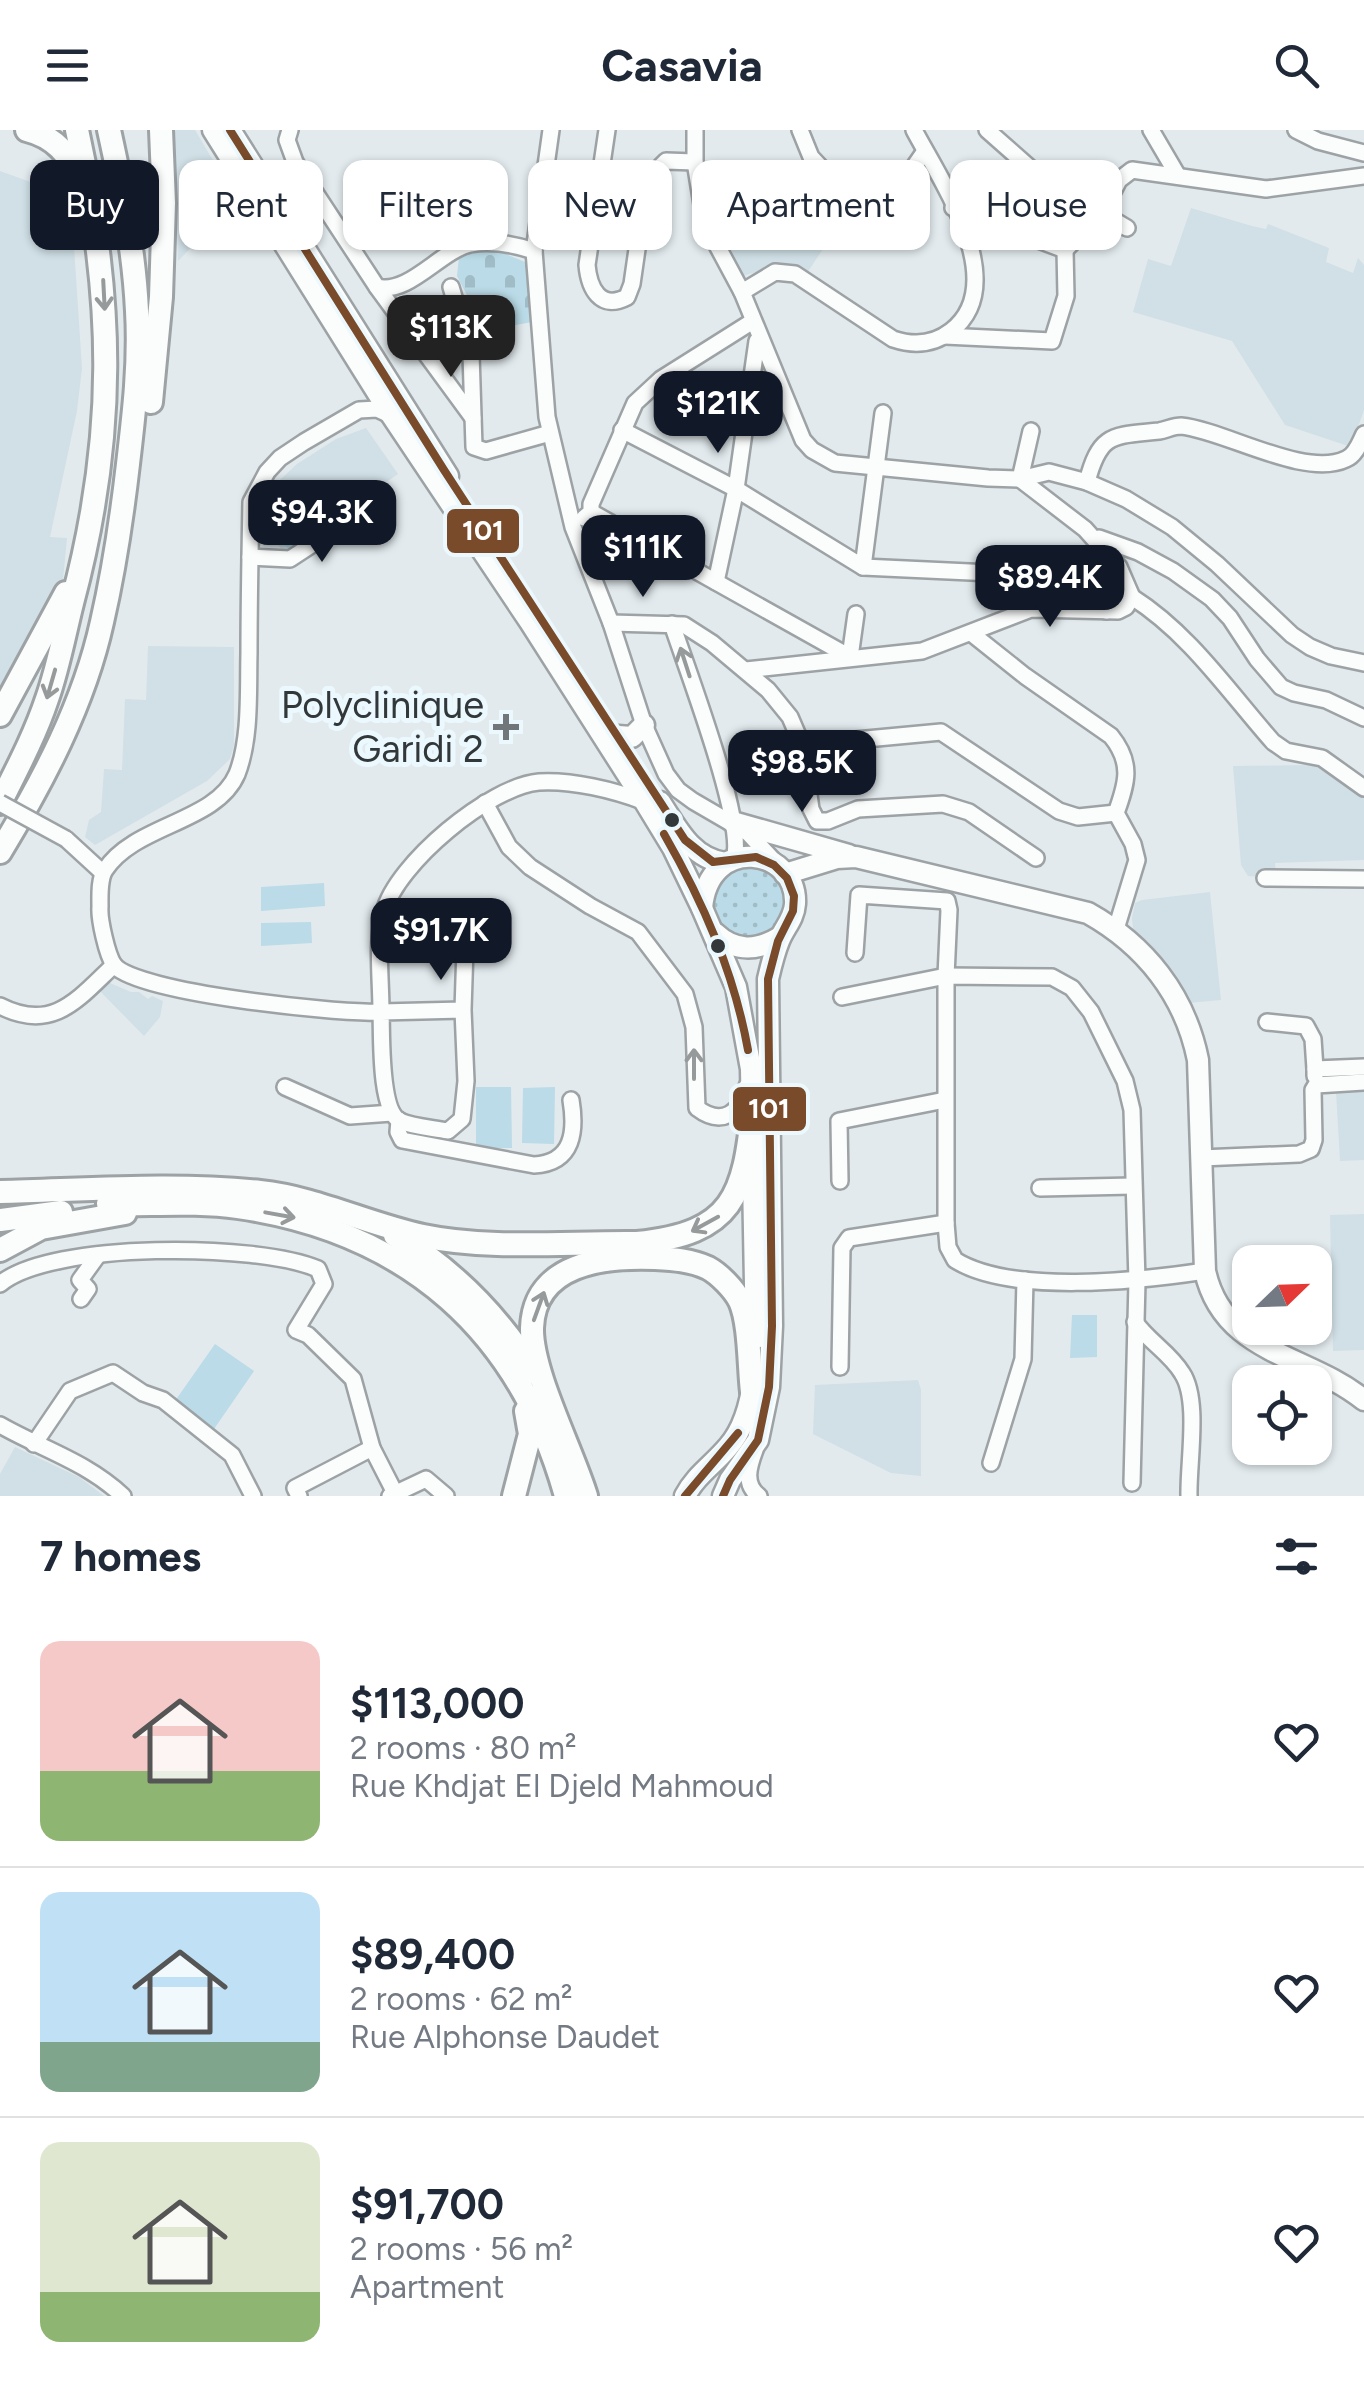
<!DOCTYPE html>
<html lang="en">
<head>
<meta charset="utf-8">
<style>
  body { margin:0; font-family:Figtree,sans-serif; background:#f2f2f3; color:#1f2937; height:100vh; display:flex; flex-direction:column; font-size:38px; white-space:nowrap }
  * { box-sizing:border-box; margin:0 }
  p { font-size:32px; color:#747a83 }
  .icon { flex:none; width:55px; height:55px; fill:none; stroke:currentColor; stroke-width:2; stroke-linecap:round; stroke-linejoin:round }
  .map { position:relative; height:1366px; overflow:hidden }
  .drawer { display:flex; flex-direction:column; background:#fff; flex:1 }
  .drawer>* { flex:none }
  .banner { position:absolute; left:30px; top:30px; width:1305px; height:90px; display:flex; gap:20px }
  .needle { width:65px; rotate:67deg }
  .buttons { position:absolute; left:1232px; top:1115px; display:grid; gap:20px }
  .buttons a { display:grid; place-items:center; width:100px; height:100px; border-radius:20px; background:#fff; box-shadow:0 2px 8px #0004; font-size:50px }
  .price { position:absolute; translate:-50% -85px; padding:0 22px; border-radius:20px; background:#111827; color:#fff; font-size:32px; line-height:65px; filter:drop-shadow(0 2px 5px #0008) }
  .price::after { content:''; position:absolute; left:50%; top:60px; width:30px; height:22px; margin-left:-15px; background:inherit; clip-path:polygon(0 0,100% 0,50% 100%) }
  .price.active { background:#222; color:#fff }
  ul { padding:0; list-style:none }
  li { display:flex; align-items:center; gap:30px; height:250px; padding:0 40px }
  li+li { border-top:2px solid #e0e1e3 }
  li span { display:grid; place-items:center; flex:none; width:280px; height:200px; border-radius:20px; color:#555 }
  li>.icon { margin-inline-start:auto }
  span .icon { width:120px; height:120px; fill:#fffc; stroke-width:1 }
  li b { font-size:42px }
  h2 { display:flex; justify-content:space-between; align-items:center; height:120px; padding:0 40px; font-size:42px }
  .chip { padding:0 35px; border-radius:20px; background:#fff; box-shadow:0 2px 8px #0004; font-size:35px; line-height:90px }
  .chip.active { background:#111827; color:#fff }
  header { display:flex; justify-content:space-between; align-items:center; height:130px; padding:0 40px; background:#fff; font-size:45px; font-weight:700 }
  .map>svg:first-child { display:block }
  .built { fill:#d0e0e6 }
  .grass { fill:#badbe7 }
  .cemetery { fill:url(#cemetery-stones) }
  .garden { fill:url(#garden-dots) }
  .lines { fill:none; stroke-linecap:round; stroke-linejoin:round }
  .minor-casing { stroke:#9da2a5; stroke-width:20 }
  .major-casing { stroke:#9da2a5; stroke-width:25 }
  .highway-casing { stroke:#9da2a5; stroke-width:28 }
  .minor { stroke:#fbfcfc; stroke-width:15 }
  .major { stroke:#fbfcfc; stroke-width:20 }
  .highway { stroke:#fbfcfc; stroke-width:22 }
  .minor-bridge-casing { stroke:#9da2a5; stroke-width:20; stroke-linecap:butt }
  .minor-bridge { stroke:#fbfcfc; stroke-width:15 }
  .bus-1-casing { stroke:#ebf9fe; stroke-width:15 }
  .bus-1 { stroke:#7a4b2a; stroke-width:8 }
  .oneway { stroke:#969a9b }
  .poi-dot { fill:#707679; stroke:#ebf9fe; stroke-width:4 }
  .bus-dot { fill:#32373a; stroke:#ebf9fe; stroke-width:4 }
  .labels { text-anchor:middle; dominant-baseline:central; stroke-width:10; stroke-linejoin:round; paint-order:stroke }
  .poi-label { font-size:38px; fill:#32373a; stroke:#ebf9fe; text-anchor:end }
  .line-badge { stroke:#ebf9fe; stroke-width:4 }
  .badge-label { font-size:28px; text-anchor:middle; font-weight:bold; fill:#fff }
</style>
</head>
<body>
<header><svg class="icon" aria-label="menu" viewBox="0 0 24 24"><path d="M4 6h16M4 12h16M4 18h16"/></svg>Casavia<svg class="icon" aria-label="search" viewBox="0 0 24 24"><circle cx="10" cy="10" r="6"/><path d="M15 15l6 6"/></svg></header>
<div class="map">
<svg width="1364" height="1366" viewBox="0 0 1364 1366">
  <defs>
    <pattern id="cemetery-stones" width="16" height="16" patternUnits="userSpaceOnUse" patternTransform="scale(2.5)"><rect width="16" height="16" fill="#badbe7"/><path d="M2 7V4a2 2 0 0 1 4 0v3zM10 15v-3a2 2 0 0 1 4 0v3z" fill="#a0bdc7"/></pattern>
    <pattern id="garden-dots" width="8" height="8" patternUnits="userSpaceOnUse" patternTransform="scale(2.5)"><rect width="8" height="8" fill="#badbe7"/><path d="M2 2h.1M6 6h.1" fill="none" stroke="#a0bdc7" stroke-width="1.8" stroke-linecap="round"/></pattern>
  </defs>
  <rect width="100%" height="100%" fill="#e2eaed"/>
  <g class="built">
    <path d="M169,0h26l48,81 -42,26 -23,24 -2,-68z"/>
    <path d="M0,41l50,18 23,42 9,137 -5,43 -27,126 17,1 -4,42 -63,122z"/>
    <path d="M789,45l24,56 14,12 -22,33 -18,-11h-8l-36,11 -32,-70z"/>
    <path d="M1191,78l61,18 14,3 2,-5 61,24 -3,14 27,11 5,-15 6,7v145l-13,37 -66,-22 -53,-84 -99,-29 15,-53 23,7z"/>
    <path d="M366,298l32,46 -114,78 -23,-28 4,-30 32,-30 39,-25z"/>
    <path d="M148,516l86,1v98l-4,14 -23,22 -112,64 -10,-8 4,-17 12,-8 3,-43 18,1 3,-71 21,1z"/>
    <path d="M1318,635l13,4 33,25v66l-89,3 1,15 -28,-2 -7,-11 -8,-99z"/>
    <path d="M1210,762l11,108 -32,3 -32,-50 -24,-24 -1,-11 3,-15 7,-3z"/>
    <path d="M103,850l28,12h8l9,7 4,-3 11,5 -3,16 -16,19 -48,-49z"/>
    <path d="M1364,961v69l-24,1 -4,-69z"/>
    <path d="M1364,1084v136l-31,1 -3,-136z"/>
    <path d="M918,1250l3,10v86l-30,-3 -78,-39 2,-49z"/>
    <path d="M15,1317l64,30 25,19h-104v-22z"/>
  </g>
  <g class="grass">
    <path d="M284,369l25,36 -21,14 -26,-34z"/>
    <path d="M324,753l1,23 -64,5v-24z"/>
    <path d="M311,792l1,21 -51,3v-23z"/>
    <path d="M476,957h35l1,61h-36z"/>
    <path d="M555,957l-1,57 -32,-1 1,-55z"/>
    <path d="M1072,1185h25v42l-27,1z"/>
    <path d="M215,1214l39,27 -40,58 -39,-28z"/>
  </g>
  <path class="cemetery" d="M474,120l24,1 37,15 -3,56 -65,12 2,-35 -12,-23 2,-19z"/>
  <circle class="garden" cx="749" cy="773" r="36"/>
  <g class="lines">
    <g class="minor-casing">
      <g id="minor">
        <path d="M290,0l-3,10 8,22 82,125c32,8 63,-36 93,-43 22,-4 43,0 64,7"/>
        <path d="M551,0l-17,121 13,166 26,110 38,96 33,102 22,49 12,16 15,11 55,32 29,31"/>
        <path d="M607,0l-20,135c2,23 13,46 40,32l5,-13 15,-104 19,-19 29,1"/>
        <path d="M695,0v32l10,61 37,69"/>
        <path d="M800,0l11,27 15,16"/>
        <path d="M914,0c27,51 98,154 37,201 -18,14 -37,15 -58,8l-98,-65 -20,-2 -33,20 61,148 9,10 23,13 153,15 32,1 29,-7 38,10 39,17 46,28 45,37 75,71 18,12 21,9 33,7"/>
        <path d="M987,0l51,45 89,53"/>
        <path d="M1151,0l27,46"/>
        <path d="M1296,0l22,11 46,12"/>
        <path d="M886,77l39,-56"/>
        <path d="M953,78l112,42"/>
        <path d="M1065,120l37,-37 17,-33 13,-10 134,19 98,-13"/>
        <path d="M377,157l96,131"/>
        <path d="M451,157l20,67 3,93 12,4 64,-18"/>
        <path d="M945,206l107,5 14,-45 -1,-46"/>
        <path d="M392,286l-15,-7 -18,1 -55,32 -24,16 -13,14 -16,30c-1,50 -2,101 -2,151 -1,38 2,85 -12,121 -21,49 -102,50 -132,96 -6,9 -5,26 -5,37 -1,12 7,48 14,58 22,28 226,49 267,47 0,-33 -5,-68 3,-100 12,-48 106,-126 155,-130 33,-2 75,8 106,20"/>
        <path d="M622,300l114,59 127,78 171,8 31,6 41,30"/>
        <path d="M1087,352c13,-50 26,-46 72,-51 7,-1 14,-5 22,-5 43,4 124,53 165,33 10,-4 14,-17 18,-25"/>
        <path d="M591,382l259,145 6,-43"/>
        <path d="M584,388l7,-6v-8l44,-101 26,-24 92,-58"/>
        <path d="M1099,408l39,14 35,19 39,28 18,19 27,41 24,28 13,6 32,7 38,18"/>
        <path d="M250,427l40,2 84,-55"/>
        <path d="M863,437l20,-154"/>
        <path d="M716,452l20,-93 21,-148"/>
        <path d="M1132,467c58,37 96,94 141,145l13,9 36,7 42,30"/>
        <path d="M611,493l73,2 28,18 56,47 22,27 12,28 139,-13 118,79 19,6 38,-4"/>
        <path d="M672,494c14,43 74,199 62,235"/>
        <path d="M971,503l54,43 86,60c22,27 16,47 5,77l17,31 4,16 -21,69"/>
        <path d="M746,540l176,-19 109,-42 87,2 8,-4 6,-10 -13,-30 -34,-38 -65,-50 11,-48"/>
        <path d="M802,615l9,64 6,12h11l30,-12 85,-5 26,8 67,46"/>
        <path d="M485,673l24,44 21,20 60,39 48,26 47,62 9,33 3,81c25,19 44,5 50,-22"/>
        <path d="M66,709l36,33"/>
        <path d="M1265,748l99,1"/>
        <path d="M855,823l4,-58 88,6 2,9 -3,66v247l2,24 7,13c56,35 184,21 250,11"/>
        <path d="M842,867l104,-21 106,1 20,11 19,24 34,69 7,29 5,171 -5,202"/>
        <path d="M0,876c53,27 78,-7 114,-41"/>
        <path d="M463,880l3,71 -4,38 -14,12c-15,-3 -35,-4 -48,-10 -21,-11 -18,-87 -19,-109l82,-2 3,-93"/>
        <path d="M1267,892l39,4 7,13 2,30"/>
        <path d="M1315,946v-7l49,-2"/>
        <path d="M285,957l65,29 42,-3"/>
        <path d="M399,990l-1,12 4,8 132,25c40,-2 42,-35 37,-65"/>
        <path d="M1201,1028l98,-4 12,-5 3,-9 -1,-50 3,-5 48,-3"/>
        <path d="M840,1051l-1,-60 106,-21"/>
        <path d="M1040,1058l93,-2"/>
        <path d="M0,1154c51,-43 258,-41 318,-15l6,15 -28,46 12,5 45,44 19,69 23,45"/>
        <path d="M81,1169l7,-10 -8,-9 18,-25"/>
        <path d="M1135,1192c13,19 35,31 47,51 18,27 6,90 7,123"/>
        <path d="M840,1237l2,-119 7,-10 97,-15"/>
        <path d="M0,1295c44,25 85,36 123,71"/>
        <path d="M34,1314l36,-53 43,-18 30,20 20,7 69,55 21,41"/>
        <path d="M755,1320c-6,16 -12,34 4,46"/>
        <path d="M991,1333l32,-104 2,-79"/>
        <path d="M299,1366l-4,-8 77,-40"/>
        <path d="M390,1366l36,-17 20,17"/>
      </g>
    </g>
    <g class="major-casing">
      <g id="major">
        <path d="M213,0l179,286 138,206 115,180 28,46 29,60 34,79 15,82 5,269"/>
        <path d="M230,0l218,346"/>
        <path d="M618,606l14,1 12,-12"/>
        <path d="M660,672c17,26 31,56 65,61"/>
        <path d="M733,692l116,33"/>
        <path d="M785,744l52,-16 19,-1 232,56c57,32 97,82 110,147l7,211c18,83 102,83 159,129"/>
        <path d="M702,778c7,-75 96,-60 93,-4 -1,15 -11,24 -16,37 -5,12 -8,25 -11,38l4,347 -3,61 -11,53 -28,40 -7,16"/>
        <path d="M715,803c20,19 42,18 65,4"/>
        <path d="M685,1366c11,-21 28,-31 43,-49 17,-19 23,-46 26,-70"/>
      </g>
    </g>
    <g class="highway-casing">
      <g id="highway">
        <path d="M27,0c28,7 41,24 54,49"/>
        <path d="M151,272l10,-105 3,-94 -3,-73"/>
        <path d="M0,585l66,-122"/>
        <path d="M0,673c17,-34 35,-68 47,-104 11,-31 17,-64 25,-96 45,-168 42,-304 5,-473"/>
        <path d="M0,722c43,-71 84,-148 102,-230 12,-52 20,-106 26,-158 6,-51 12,-101 9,-153 -3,-61 -15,-122 -28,-181"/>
        <path d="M0,1062c86,-2 174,-9 260,0 57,6 107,32 163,44 66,14 145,6 214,7 97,-10 107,-47 116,-135"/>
        <path d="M108,1074c43,1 88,-3 130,3 171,25 282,124 328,289"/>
        <path d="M0,1090l61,-8"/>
        <path d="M395,1105c57,34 104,82 139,138"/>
        <path d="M0,1120l41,-22 84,-15"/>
        <path d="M514,1366l16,-62 -4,-23"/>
        <path d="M586,1366c-14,-46 -55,-124 -54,-168 2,-65 72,-72 123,-70 18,1 36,2 53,10 11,6 26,21 32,33 10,22 9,66 12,91"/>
      </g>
    </g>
    <use href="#minor" class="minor"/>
    <use href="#major" class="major"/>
    <use href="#highway" class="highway"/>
    <g class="minor-bridge-casing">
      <path id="minor-bridge" d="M0,673l66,36"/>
    </g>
    <use href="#minor-bridge" class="minor-bridge"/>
    <g class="bus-1-casing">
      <g id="bus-1">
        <path d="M230,0l214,340 241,370 28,22 43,-5 18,8 13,13 7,18 -1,15 -15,30 -10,38 4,347 -3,61 -11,53 -28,40 -7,16"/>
        <path d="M664,704c39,68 70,138 84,216"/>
        <path d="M685,1366l53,-63"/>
      </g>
    </g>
    <use href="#bus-1" class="bus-1"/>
  </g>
  <defs><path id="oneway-shaft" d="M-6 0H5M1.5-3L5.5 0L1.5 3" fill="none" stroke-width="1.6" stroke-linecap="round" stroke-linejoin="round" transform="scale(2.5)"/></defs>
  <g class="oneway">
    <use href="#oneway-shaft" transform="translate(104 165) rotate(87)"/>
    <use href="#oneway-shaft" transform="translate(685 532) rotate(-108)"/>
    <use href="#oneway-shaft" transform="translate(51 554) rotate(106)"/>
    <use href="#oneway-shaft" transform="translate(694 934) rotate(-90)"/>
    <use href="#oneway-shaft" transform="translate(280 1085) rotate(10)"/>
    <use href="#oneway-shaft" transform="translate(705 1094) rotate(151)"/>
    <use href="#oneway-shaft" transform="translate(539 1176) rotate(-70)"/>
  </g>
  <path class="poi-dot" d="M501 582h10v10h10v10h-10v10h-10v-10h-10v-10h10z"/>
  <g class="bus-dot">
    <circle cx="672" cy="690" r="9"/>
    <circle cx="718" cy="816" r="9"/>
  </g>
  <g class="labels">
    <g class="poi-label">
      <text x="484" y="575">Polyclinique<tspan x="484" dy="44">Garidi 2</tspan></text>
    </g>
  </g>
  <g class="line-badge">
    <rect x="445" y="377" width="76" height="48" rx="10" fill="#7a4b2a"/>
    <rect x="731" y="955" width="77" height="48" rx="10" fill="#7a4b2a"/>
  </g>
  <g class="badge-label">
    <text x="483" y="410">101</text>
    <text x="769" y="988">101</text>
  </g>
</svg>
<div class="buttons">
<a><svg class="needle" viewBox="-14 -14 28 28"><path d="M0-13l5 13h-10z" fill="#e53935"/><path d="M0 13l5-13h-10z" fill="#747a83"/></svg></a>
<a><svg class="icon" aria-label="locate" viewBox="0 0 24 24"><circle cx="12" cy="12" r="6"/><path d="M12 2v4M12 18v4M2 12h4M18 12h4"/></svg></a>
</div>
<b class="price active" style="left:451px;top:250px">$113K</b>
<b class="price" style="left:718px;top:326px">$121K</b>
<b class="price" style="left:322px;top:435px">$94.3K</b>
<b class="price" style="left:643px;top:470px">$111K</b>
<b class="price" style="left:1050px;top:500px">$89.4K</b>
<b class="price" style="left:802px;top:685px">$98.5K</b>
<b class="price" style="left:441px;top:853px">$91.7K</b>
<div class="banner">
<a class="chip active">Buy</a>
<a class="chip">Rent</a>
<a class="chip">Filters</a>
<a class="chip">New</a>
<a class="chip">Apartment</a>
<a class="chip">House</a>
</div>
</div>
<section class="drawer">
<h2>7 homes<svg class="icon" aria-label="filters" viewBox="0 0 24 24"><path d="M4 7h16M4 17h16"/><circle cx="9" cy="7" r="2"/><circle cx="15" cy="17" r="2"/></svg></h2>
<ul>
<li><span style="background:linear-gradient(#f6c9c9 65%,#8fb573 0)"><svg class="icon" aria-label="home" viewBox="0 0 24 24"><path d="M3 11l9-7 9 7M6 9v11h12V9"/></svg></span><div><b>$113,000</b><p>2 rooms · 80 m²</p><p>Rue Khdjat El Djeld Mahmoud</p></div><svg class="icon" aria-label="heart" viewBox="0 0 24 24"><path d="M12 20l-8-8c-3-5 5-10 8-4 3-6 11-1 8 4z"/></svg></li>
<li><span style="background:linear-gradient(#bfe0f5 75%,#7fa58c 0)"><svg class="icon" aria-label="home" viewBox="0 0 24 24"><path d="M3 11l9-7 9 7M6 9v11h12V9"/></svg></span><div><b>$89,400</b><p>2 rooms · 62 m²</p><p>Rue Alphonse Daudet</p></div><svg class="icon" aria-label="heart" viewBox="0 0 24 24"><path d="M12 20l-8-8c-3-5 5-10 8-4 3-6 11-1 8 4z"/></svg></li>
<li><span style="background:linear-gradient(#dfe7d0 75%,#8fb573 0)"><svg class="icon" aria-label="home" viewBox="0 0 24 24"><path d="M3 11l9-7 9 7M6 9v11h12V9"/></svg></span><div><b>$91,700</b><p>2 rooms · 56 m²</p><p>Apartment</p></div><svg class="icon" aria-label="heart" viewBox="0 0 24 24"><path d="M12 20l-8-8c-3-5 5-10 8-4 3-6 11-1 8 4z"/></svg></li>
</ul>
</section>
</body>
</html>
